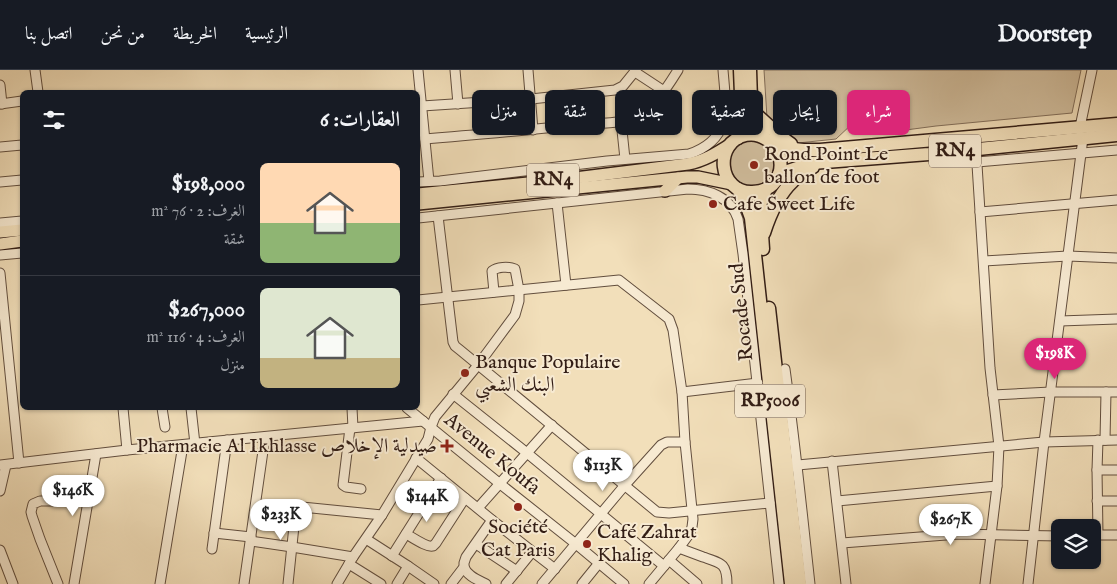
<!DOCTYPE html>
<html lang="ar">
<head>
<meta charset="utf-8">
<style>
  body { margin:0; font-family:"IM FELL English",Amiri,serif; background:#242831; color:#f1f3f6; direction:rtl; height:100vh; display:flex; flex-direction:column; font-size:19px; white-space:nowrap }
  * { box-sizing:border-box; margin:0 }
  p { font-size:16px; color:#9ea1a6 }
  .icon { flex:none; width:28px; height:28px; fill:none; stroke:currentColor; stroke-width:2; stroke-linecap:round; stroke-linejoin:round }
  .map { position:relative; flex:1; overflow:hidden; direction:ltr }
  .drawer { position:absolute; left:20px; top:20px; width:400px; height:320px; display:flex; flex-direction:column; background:#171b24; border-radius:8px; box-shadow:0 1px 4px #0004; direction:rtl }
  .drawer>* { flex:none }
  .top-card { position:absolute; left:435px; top:20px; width:475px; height:45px; direction:rtl; display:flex; gap:10px }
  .buttons { position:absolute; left:1051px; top:449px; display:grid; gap:10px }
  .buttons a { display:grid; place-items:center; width:50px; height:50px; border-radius:8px; background:#171b24; box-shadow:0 1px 4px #0004; font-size:25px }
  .price { position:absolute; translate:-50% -42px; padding:0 11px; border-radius:18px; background:#fff; color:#222; font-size:16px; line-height:32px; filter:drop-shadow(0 1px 2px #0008) }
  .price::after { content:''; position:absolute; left:50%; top:30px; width:15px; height:11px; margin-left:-8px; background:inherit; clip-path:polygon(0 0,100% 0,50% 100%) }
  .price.active { background:#db2777; color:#fff }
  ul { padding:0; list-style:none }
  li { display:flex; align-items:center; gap:15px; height:125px; padding:0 20px }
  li+li { border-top:1px solid #363941 }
  li span { display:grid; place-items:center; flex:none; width:140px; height:100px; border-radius:8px; color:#555 }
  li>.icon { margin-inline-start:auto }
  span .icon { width:60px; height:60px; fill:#fffc; stroke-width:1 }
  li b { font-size:21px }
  h2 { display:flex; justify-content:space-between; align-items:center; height:60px; padding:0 20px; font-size:21px }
  .chip { padding:0 18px; border-radius:8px; background:#171b24; box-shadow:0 1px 4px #0004; font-size:18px; line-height:45px }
  .chip.active { background:#db2777; color:#fff }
  header { display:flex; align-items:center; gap:30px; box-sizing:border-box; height:70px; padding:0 25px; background:#171b24; border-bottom:1px solid #363941 }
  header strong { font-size:24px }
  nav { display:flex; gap:28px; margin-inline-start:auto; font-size:18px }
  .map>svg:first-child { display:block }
  .green { fill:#d1be9e; stroke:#826e5a }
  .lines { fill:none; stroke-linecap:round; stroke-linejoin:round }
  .minor-casing { stroke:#624e3e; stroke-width:11 }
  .major-casing { stroke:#321d15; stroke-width:14 }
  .highway-casing { stroke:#321d15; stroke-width:15 }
  .minor { stroke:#f7ead2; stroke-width:9 }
  .major { stroke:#f2dfba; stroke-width:11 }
  .highway { stroke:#f2dfba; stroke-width:12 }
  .poi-dot { fill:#8f2418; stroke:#f7ead2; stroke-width:2 }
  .labels { text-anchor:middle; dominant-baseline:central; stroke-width:4; stroke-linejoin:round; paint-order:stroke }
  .shield { fill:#f7ead2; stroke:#6d5a4e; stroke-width:1 }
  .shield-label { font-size:19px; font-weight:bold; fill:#321d15 }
  .poi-label { font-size:20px; fill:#321d15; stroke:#f7ead2; text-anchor:start }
  .street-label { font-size:20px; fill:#321d15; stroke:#f7ead2 }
</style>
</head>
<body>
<header>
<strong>Doorstep</strong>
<nav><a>الرئيسية</a><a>الخريطة</a><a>من نحن</a><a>اتصل بنا</a></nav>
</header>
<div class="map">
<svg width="1117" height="514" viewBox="0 0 1117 514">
  <rect width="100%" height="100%" fill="#f2dfba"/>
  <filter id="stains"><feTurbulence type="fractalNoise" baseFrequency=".004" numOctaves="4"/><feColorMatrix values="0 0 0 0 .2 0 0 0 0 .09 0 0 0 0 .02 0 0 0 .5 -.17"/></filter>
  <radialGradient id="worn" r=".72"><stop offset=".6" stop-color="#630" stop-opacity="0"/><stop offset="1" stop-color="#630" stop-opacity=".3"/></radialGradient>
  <g class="green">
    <path d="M764,0h317l-9,43 -136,13 -38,5 -45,-8 -17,16 -38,4 -31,-25z"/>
    <path d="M747,68l21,5 9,24 -11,18 -25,1 -12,-13 2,-23z"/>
  </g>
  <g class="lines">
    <g class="minor-casing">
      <g id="minor">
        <path d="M35,0l3,22"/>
        <path d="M418,0l11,111"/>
        <path d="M455,0l3,34"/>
        <path d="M528,0l5,60"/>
        <path d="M635,2l29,19"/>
        <path d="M0,15l2,19"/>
        <path d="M0,34l22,-3"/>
        <path d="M422,36l109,-7 84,-9 8,-4 13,-16"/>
        <path d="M621,51l4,38"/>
        <path d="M1080,57l12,-57"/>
        <path d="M425,69c51,-4 102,-9 153,-14 17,-2 47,-1 61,-8 14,-7 31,-34 39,-47"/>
        <path d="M0,77l22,-2"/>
        <path d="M976,79l14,219 9,78 -2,40 -12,98"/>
        <path d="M977,92l140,-12"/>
        <path d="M0,112l22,-2"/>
        <path d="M418,112l22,-1 167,-20 82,-7c44,-15 37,-47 34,-84"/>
        <path d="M557,133l9,82"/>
        <path d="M980,142l137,-12"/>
        <path d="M438,146l15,126 2,4 5,4 197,162 12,1 101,-10"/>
        <path d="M418,148l270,-29c20,0 43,8 50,30l5,35 36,330"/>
        <path d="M0,153l22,-2"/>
        <path d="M0,185l22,-2"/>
        <path d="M984,191l84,-5 49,2"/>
        <path d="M0,203l19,190"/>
        <path d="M418,230l201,-20 50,39 4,11 9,62 3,50 8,77 -1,8 -2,6 -11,15 -30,36"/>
        <path d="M1060,251l57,-2"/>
        <path d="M785,299c10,72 17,143 25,215"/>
        <path d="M682,322l76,-9"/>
        <path d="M453,324l74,59 137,113"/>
        <path d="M993,325l58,-3h66"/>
        <path d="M123,338l4,42"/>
        <path d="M162,338l3,19"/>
        <path d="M191,338l4,36"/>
        <path d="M352,338l1,20"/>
        <path d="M407,338l92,75 77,61 48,40"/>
        <path d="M350,358l-7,57 3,2 15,2"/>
        <path d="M1105,370l1,-48"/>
        <path d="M416,388l76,62 63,49"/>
        <path d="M832,391l14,123"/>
        <path d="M0,395l127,-15 296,-29"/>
        <path d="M787,396l257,-24 73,-2"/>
        <path d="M1097,400l1,-30"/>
        <path d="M0,421l6,-26"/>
        <path d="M837,431l160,-15"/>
        <path d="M1097,431h20"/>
        <path d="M478,438l74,-83"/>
        <path d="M214,463l37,4"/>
        <path d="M406,464c6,3 21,14 27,12 1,-1 2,-2 3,-3l29,-45"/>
        <path d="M1093,465h24"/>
        <path d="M1098,465l-1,-65h20"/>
        <path d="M366,469l42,27 26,18"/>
        <path d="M251,471l41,6 61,10"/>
        <path d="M842,473l117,-9 101,2"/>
        <path d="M476,474l41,27"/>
        <path d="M679,478c8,3 16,6 24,9 18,6 24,6 24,27"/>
        <path d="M212,479l15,-109"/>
        <path d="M0,480l13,34"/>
        <path d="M392,486l49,-78"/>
        <path d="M669,490l28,24"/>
        <path d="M349,494l32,20"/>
        <path d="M464,497c3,9 14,13 22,17"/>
        <path d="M58,514l-18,-45 -8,-23 -1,-4 2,-8 7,-3h47"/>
        <path d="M74,514l22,-130"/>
        <path d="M160,514l23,-139"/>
        <path d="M244,514l21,-147"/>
        <path d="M288,514l6,-58 3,-15 5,-4 80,8"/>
        <path d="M337,514l16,-27 29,-42 46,-76 3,-12 4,-10 43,-52 37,-50 4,-14v-11l-4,-21c-7,-3 -18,-2 -23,2l2,21"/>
        <path d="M397,514l11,-18"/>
        <path d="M451,514l13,-17v-4l2,-6 26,-37"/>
        <path d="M506,514l26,-32"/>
        <path d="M542,514l83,-99 36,-40 6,-3h18"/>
        <path d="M582,514l17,-21"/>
        <path d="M1028,514l16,-142 39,-304"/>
      </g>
    </g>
    <g class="major-casing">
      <g id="major">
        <path d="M665,121l13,-13"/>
        <path d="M418,124l149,-15 121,-15c16,-3 29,-11 43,-20"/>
        <path d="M418,134l269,-27h11l34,7"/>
        <path d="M0,162l22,-2"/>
        <path d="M0,174l22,-3"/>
      </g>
    </g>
    <g class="highway-casing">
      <g id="highway">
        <path d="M750,0l1,30 2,12 11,25"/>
        <path d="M725,45l8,-6 8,-12"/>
        <path d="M757,45l23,21 11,8"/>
        <path d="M738,68l4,-19 -2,-49"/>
        <path d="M771,72c18,19 10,50 -19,50 -34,1 -39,-50 -6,-57 10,-2 17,2 25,7 6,2 13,4 19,6 9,3 20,2 30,2l297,-26"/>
        <path d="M779,104l33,-11 117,-9 188,-19"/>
        <path d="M738,119l8,15 5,14 40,366"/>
        <path d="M764,163c6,-19 14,-38 29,-52 5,-6 13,-10 20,-14"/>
        <path d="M763,179l-3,-44 6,-16"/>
        <path d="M769,238l31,276"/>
      </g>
    </g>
    <use href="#minor" class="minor"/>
    <use href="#major" class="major"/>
    <use href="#highway" class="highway"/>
  </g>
  <g class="poi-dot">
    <circle cx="754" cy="95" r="5"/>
    <circle cx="713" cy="134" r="5"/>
    <circle cx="465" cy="303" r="5"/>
    <path d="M444.5 368.5h5v5h5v5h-5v5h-5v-5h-5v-5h5z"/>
    <circle cx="518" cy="437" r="5"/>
    <circle cx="587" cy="474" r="5"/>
  </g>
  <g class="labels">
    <g class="shield">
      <rect x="929" y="64.5" width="52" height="33" rx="4"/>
      <rect x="527" y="93.5" width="52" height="33" rx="4"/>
      <rect x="735" y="314.5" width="70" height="33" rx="4"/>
    </g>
    <g class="shield-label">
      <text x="955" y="81">RN4</text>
      <text x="553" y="110">RN4</text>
      <text x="770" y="331">RP5006</text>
    </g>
    <g class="poi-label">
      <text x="764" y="84">Rond Point Le<tspan x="764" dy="23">ballon de foot</tspan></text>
      <text x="723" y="134">Cafe Sweet Life</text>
      <text x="475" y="292">Banque Populaire<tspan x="475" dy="23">البنك الشعبي</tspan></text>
      <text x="437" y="376" text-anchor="end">Pharmacie Al Ikhlasse صيدلية الإخلاص</text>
      <text x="518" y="457" text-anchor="middle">Société<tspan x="518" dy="23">Cat Paris</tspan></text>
      <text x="597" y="462">Café Zahrat<tspan x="597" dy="23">Khalig</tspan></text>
    </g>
    <g class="street-label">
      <text transform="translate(742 242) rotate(-96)">Rocade Sud</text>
      <text transform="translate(492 384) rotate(39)">Avenue Koufa</text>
    </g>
  </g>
  <rect width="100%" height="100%" filter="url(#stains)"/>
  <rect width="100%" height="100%" fill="url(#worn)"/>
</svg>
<div class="buttons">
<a><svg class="icon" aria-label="layers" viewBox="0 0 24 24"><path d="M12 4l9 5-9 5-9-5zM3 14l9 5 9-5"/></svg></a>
</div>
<b class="price active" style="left:1055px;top:310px">$198K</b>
<b class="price" style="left:603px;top:422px">$113K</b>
<b class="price" style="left:73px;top:447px">$146K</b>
<b class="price" style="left:427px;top:453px">$144K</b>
<b class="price" style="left:281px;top:471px">$233K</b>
<b class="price" style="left:951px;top:476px">$267K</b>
<div class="top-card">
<a class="chip active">شراء</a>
<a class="chip">إيجار</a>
<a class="chip">تصفية</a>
<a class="chip">جديد</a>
<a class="chip">شقة</a>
<a class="chip">منزل</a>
</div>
<section class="drawer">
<h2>العقارات: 6<svg class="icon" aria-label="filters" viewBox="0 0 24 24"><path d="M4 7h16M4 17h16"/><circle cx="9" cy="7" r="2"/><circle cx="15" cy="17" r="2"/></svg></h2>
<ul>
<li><span style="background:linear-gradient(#ffd9b3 60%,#8fb573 0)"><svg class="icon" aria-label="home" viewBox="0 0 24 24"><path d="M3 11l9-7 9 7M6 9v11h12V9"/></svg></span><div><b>$198,000</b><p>الغرف: 2 · 76 m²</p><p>شقة</p></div></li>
<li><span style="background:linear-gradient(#dfe7d0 70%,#c2b280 0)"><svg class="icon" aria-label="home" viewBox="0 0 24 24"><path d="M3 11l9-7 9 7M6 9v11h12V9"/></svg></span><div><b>$267,000</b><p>الغرف: 4 · 116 m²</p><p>منزل</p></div></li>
</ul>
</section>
</div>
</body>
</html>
